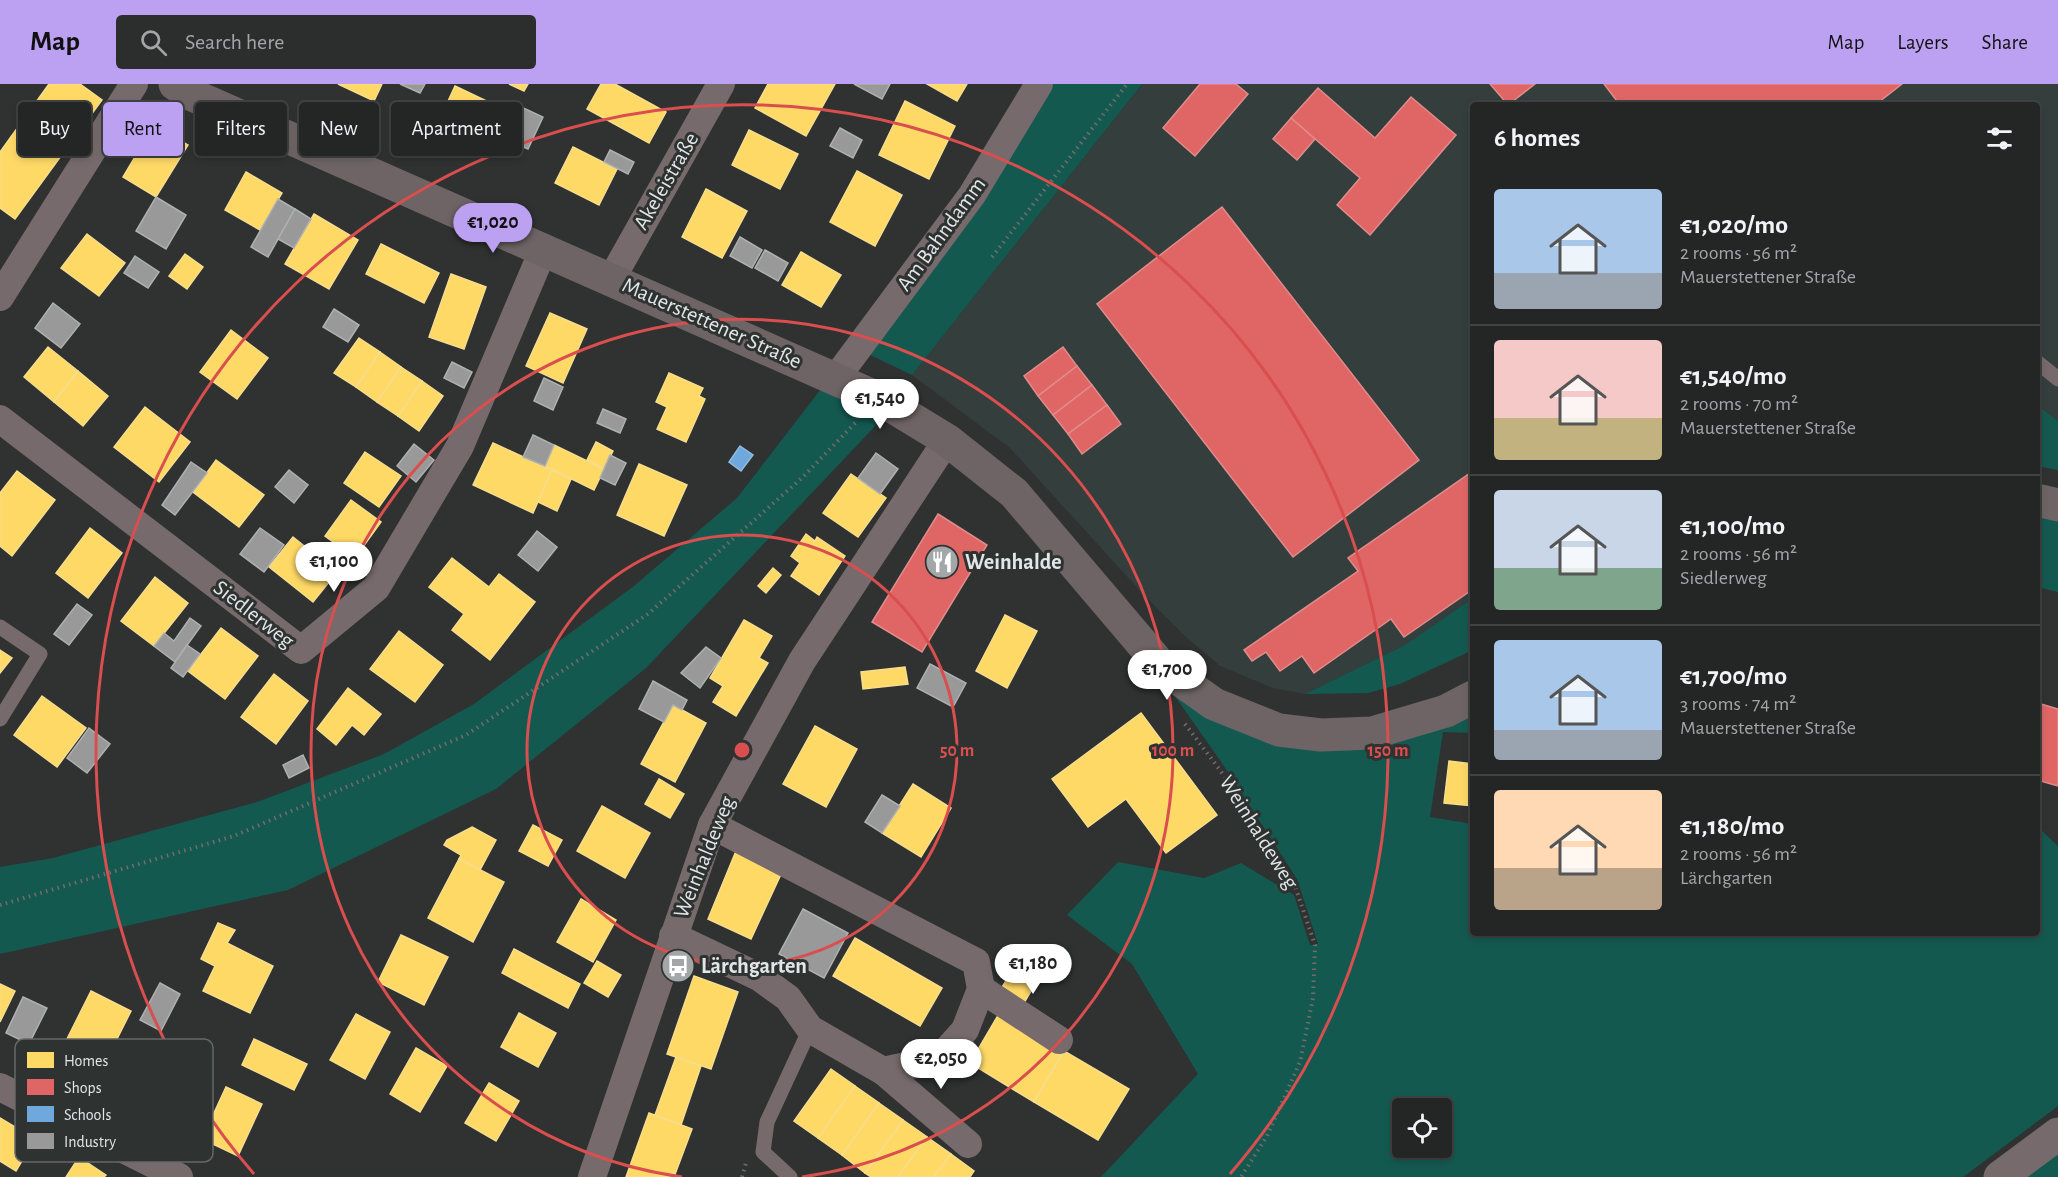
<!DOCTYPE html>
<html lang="en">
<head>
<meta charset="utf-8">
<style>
  body { margin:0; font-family:"Alegreya Sans",sans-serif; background:#2b2e2d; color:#f1f3f6; height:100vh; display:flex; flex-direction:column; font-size:22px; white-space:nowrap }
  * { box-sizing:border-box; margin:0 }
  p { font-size:20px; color:#a3a5a7 }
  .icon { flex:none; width:33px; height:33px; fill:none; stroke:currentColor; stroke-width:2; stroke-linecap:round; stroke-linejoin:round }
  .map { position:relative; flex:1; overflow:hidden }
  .sheet { position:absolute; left:1470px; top:18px; width:570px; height:834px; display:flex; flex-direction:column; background:#232625; border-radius:6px; box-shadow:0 3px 9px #0003,0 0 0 2px #404342 }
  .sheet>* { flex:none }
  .top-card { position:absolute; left:18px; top:18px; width:570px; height:54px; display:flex; gap:12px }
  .tools { position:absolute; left:1392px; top:1014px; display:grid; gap:12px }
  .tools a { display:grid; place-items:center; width:60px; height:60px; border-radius:6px; background:#232625; box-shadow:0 3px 9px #0003,0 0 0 2px #404342; font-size:30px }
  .price { position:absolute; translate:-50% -51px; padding:0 14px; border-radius:21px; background:#fff; color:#222; font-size:20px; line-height:39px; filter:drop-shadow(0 2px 3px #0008) }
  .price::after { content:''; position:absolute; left:50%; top:36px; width:18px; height:14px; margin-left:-9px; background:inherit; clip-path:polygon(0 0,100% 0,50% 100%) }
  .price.current { background:#bca0f2; color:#111 }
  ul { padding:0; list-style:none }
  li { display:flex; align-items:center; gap:18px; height:150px; padding:0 24px }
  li+li { border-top:2px solid #404342 }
  li span { display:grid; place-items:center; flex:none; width:168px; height:120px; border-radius:6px; color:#555 }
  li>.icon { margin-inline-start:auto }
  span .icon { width:72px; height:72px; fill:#fffc; stroke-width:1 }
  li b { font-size:26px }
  h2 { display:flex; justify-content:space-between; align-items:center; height:72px; padding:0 24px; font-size:26px }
  .tag { padding:0 21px; border-radius:6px; background:#232625; box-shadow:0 3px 9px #0003,0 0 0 2px #404342; font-size:21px; line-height:54px }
  .tag.current { background:#bca0f2; color:#111 }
  header { display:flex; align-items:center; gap:36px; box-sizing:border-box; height:84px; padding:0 30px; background:#bca0f2; color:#111 }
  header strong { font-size:28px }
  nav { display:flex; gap:33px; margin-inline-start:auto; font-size:21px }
  .search { width:420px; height:54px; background:#2b2e2d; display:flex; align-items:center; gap:15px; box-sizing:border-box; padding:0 21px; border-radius:6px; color:#a3a5a7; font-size:22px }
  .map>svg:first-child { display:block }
  .built { fill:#343e3c; fill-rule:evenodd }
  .green { fill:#145950; fill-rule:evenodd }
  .homes { fill:#ffd966; stroke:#f7dd8c; stroke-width:1.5 }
  .shops { fill:#e06666; stroke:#e18c8c; stroke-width:1.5 }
  .schools { fill:#6fa8dc; stroke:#92bbdf; stroke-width:1.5 }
  .industry { fill:#999; stroke:#afb0b0; stroke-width:1.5 }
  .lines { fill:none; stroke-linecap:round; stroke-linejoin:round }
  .path { stroke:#726c6c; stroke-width:4; stroke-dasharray:1.5 4.5; stroke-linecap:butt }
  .lane { stroke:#776a6c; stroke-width:15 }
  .street { stroke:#776a6c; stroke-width:28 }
  .secondary { stroke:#6e6465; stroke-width:33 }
  .primary { stroke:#766a6c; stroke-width:33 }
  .ring { fill:none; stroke:#d94e4e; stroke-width:3 }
  .labels { text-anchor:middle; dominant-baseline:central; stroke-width:6; stroke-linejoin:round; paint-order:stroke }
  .street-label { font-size:22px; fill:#e3e6e6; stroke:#2e3332 }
  .poi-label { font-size:22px; font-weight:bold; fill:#e3e6e6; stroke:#2e3332; text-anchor:start }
  .key { fill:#2e3332; stroke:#646968; stroke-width:1.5 }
  .key-label { font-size:16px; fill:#e3e6e6 }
  .centre { fill:#d94e4e; stroke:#2e3332; stroke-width:3 }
  .ring-label { font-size:18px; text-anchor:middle; font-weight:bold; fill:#d94e4e; stroke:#2e3332; stroke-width:6; stroke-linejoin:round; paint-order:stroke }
</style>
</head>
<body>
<header>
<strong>Map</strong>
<div class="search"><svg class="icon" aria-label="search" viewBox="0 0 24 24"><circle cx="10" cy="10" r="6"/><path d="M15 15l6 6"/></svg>Search here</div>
<nav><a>Map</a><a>Layers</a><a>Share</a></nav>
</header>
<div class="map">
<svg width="2058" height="1093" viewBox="0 0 2058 1093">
  <rect width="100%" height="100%" fill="#2f3231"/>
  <g class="built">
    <path d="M1142,0h58l-37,44 32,28 52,-62 -11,-10h254l16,21h-33v366l-124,88 9,12 -114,79 8,11 14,-9 36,4 12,17 77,-54 13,18 69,-48v9l-68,47 -100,49 -32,-6 -53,-22 -34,-29 -43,-43 -133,-146 -98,-73zM1318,4l57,50 36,-41 45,38 -86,99 -33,-29 23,-27 -45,-39 -18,21 -23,-21zM1222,123l197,252 -126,97 -196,-252z"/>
    <path d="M1535,0h69l16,21h-112z"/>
    <path d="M1902,0h156v337l-21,-16v-300h-162z"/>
  </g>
  <g class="green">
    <path d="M1051,0h91l-230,291 -46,-22z"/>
    <path d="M821,305l59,32 -234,247 -150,121 -208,101 -288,64v-87l53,-9 204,-56 127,-48 90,-50 160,-118 103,-88z"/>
    <path d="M2037,321l21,16v49l-21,-4z"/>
    <path d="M2037,426l21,6v76l-21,-5z"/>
    <path d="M1473,514v52l-73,34 -32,9 -63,1 100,-49z"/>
    <path d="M1172,608l90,42 211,-29v28l-30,-1 -13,85 43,7v109h564v-107l21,20v260l-95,71h-862l97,-103 -66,-110 -65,-49 51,-53 86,16 37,-15 53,32 16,50 8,-1 -21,-65 -73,-113zM1402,1024h40v40h-40z"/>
    <path d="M2058,1067v26h-35z"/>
  </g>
  <g class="homes">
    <path d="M49,0h31l22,16 -87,119 -15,-11v-56z"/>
    <path d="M338,0h44l-8,17z"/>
    <path d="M509,0h19l-4,7z"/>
    <path d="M601,0h14l51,28 -17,31 -62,-34z"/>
    <path d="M768,0h67l-29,52 -51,-28z"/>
    <path d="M927,0h40l-10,17z"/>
    <path d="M455,2l44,21 -1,4 15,7 -19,39 -14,-7 -3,4 -44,-20z"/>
    <path d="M905,17l50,25 -26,53 -50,-24z"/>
    <path d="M154,41l34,20 -32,52 -33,-20z"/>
    <path d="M749,46l49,24 -18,35 -48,-24z"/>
    <path d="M573,63l44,22 -18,36 -44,-22z"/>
    <path d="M857,87l45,24 -27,51 -45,-24z"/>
    <path d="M246,88l36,21 -22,37 -35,-20z"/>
    <path d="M706,105l41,22 -25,47 -40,-21z"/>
    <path d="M314,130l44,26 -29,49 -44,-25z"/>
    <path d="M87,150l38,29 -26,33 -38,-28z"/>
    <path d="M381,160l58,29 -15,30 -58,-29z"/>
    <path d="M801,168l40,23 -20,32 -39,-22z"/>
    <path d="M185,170l18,13 -16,22 -18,-13z"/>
    <path d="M451,190l35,13 -22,62 -35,-12z"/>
    <path d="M550,229l37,16 -24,54 -37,-17z"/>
    <path d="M231,246l37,28 -31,41 -37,-27z"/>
    <path d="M359,254l21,14 -24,35 -22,-14z"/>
    <path d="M48,263l30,24 -24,31 -30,-25z"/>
    <path d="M380,268l21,15 -24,35 -21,-15z"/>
    <path d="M401,283l21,14 -24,35 -21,-14z"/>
    <path d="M78,287l30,25 -25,30 -29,-24z"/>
    <path d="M669,289l34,15 -4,8 6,3 -19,43 -29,-13 10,-22 -11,-5z"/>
    <path d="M422,297l21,15 -24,35 -21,-15z"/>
    <path d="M145,323l45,35 -31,40 -45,-35z"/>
    <path d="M596,358l17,9 -9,18 -17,-9z"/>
    <path d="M493,359l59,27 -19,43 -60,-28z"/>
    <path d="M554,361l50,24 -10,21 -49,-24z"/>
    <path d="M365,368l36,24 -22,31 -35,-24z"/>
    <path d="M216,376l48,35 -25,32 -46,-35z"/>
    <path d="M639,380l48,21 -23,51 -47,-21z"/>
    <path d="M552,386l19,9 -14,32 -19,-9z"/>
    <path d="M17,387l38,29 -43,56 -12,-10v-53z"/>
    <path d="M851,390l35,24 -28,39 -35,-24z"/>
    <path d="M351,416l30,22 -26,36 -30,-22z"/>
    <path d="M90,444l32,25 -34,45 -32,-25z"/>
    <path d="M806,450l9,7 2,-4 28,19 -26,39 -28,-19 9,-13 -9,-7z"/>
    <path d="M293,453l44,35 -24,30 -44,-35z"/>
    <path d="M452,474l37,29 10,-13 36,28 -45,58 -38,-30 12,-16 -35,-27z"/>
    <path d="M773,484l8,7 -15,18 -8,-7z"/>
    <path d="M155,493l33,26 -34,43 -33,-25z"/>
    <path d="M1005,531l32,16 -30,57 -31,-17z"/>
    <path d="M744,536l28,16 -13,22 9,5 -32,53 -23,-14 10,-16 -13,-8z"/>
    <path d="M221,544l37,28 -33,43 -37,-28z"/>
    <path d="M399,547l44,34 -28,37 -45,-33z"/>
    <path d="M0,566l12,8 -12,15z"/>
    <path d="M905,583l3,17 -45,5 -2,-17z"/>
    <path d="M274,590l34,27 -32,43 -35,-27z"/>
    <path d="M348,604l33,26 -17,21 -12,-10 -16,20 -19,-16z"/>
    <path d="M42,612l44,32 -29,39 -43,-32z"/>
    <path d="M673,621l33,18 -31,59 -34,-18z"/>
    <path d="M1141,629l76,102 -51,38 -40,-54 -38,28 -36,-48z"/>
    <path d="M815,642l42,23 -31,58 -43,-23z"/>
    <path d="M1449,677l24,3v42l-29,-3z"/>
    <path d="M659,695l25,15 -14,24 -25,-14z"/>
    <path d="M913,700l38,24 -30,49 -39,-24z"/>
    <path d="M602,722l48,27 -25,45 -48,-27z"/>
    <path d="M533,741l29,15 -14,26 -29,-15z"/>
    <path d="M472,743l24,13 -16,30 -21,-11 2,-4 -17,-10 3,-5z"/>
    <path d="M736,767l46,21 -31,67 -43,-20z"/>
    <path d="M459,775l45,23 -31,60 -45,-24z"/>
    <path d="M581,815l35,21 -23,42 -36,-20z"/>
    <path d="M218,839l17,7 -8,13 46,23 -23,47 -47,-22 12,-25 -14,-7z"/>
    <path d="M401,851l47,22 -24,48 -46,-23z"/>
    <path d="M855,854l87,50 -22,38 -87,-50z"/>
    <path d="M514,865l66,35 -12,24 -66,-35z"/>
    <path d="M597,877l24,14 -13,22 -24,-14z"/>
    <path d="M1011,888l23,14 -10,17 -23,-14z"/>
    <path d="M694,892l44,16 -27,77 -44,-15z"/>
    <path d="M0,900l15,7 -15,31z"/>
    <path d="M91,907l40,20 -34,68 -40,-20z"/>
    <path d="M1000,928l64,39 -30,51 -64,-39z"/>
    <path d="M519,929l37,20 -18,34 -37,-20z"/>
    <path d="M356,930l34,18 -25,47 -35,-19z"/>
    <path d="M254,955l53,25 -13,26 -52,-25z"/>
    <path d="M416,964l31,18 -27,46 -30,-18z"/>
    <path d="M1064,967l65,38 -31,51 -64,-38z"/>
    <path d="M676,973l25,9 -20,59 -26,-10z"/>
    <path d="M831,985l24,17 -37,52 -24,-17z"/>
    <path d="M489,999l30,18 -23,40 -31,-18z"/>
    <path d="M855,1002l24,17 -37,52 -24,-17z"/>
    <path d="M226,1003l36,17 -24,52 -36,-17z"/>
    <path d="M879,1019l24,17 -38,53 -23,-18z"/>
    <path d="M649,1029l43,16 -18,48h-48z"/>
    <path d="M0,1034l35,21 -19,32 -16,-10z"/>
    <path d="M903,1036l24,17 -29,40h-27l-6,-4z"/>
    <path d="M927,1053l24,17 -17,23h-36z"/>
    <path d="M951,1070l23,17 -4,6h-36z"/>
    <path d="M79,1073l27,18 -2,2h-38z"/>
  </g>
  <g class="shops">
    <path d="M1200,0h36l12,10 -53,62 -32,-28z"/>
    <path d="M1490,0h45l-27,21z"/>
    <path d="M1604,0h298l-27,21h-255z"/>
    <path d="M1318,4l57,50 36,-41 45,38 -86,100 -33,-30 23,-27 -69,-60z"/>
    <path d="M1291,34l24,21 -18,21 -24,-21z"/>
    <path d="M1222,123l197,253 -126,97 -196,-253z"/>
    <path d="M1063,263l14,19 -39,30 -14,-20z"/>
    <path d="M1077,282l15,19 -39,30 -15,-19z"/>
    <path d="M1092,301l15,20 -39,29 -15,-19z"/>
    <path d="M1107,321l14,19 -39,30 -14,-20z"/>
    <path d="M1473,387v118l-69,48 -13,-18 -77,54 -12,-17 -22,15 -14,-19 -14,9 -8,-11 114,-79 -10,-13z"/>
    <path d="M938,430l49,31 -65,107 -50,-30z"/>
    <path d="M2041,620l17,5v77l-21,-6v-63z"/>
  </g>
  <path class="schools" d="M740,362l13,9 -12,16 -12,-9z"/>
  <g class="industry">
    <path d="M400,0h25l-5,9z"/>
    <path d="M854,0h36l-8,15z"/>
    <path d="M519,22l24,11 -15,32 -25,-11z"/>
    <path d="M840,44l22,12 -9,18 -23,-12z"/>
    <path d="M610,66l24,12 -6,12 -24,-12z"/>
    <path d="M156,113l30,18 -20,34 -30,-18z"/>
    <path d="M278,115l17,10 -27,48 -17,-10z"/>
    <path d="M295,125l16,10 -17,29 -16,-9z"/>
    <path d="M740,153l22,13 -10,18 -22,-12z"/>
    <path d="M765,166l23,13 -10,18 -23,-13z"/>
    <path d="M135,172l24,16 -11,16 -24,-15z"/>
    <path d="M53,219l27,21 -19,24 -26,-20z"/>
    <path d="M334,225l25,16 -11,17 -25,-15z"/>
    <path d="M452,278l20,10 -8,16 -20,-10z"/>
    <path d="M544,294l19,9 -10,23 -19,-9z"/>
    <path d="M603,325l23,10 -6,14 -23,-10z"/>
    <path d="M533,351l21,10 -9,21 -22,-9z"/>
    <path d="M414,360l20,16 -18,22 -19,-16z"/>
    <path d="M876,369l22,16 -18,25 -22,-16z"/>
    <path d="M610,371l16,8 -11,22 -15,-7z"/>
    <path d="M191,378l16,11 -32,42 -13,-10z"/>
    <path d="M289,386l19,15 -14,18 -19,-16z"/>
    <path d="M260,444l24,17 -20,27 -24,-18z"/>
    <path d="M537,447l20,16 -19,24 -20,-16z"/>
    <path d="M77,520l15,11 -23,30 -15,-11z"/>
    <path d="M190,534l11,8 -26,36 -21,-16 10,-13 10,8z"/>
    <path d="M187,561l13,9 -17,23 -12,-9z"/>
    <path d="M706,563l15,11 -21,30 -19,-15z"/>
    <path d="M930,580l36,19 -13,24 -36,-19z"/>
    <path d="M653,597l34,19 -5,10 -9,-5 -9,17 -25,-13z"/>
    <path d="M89,644l21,16 -23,29 -20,-15z"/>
    <path d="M303,671l6,13 -20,10 -6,-13z"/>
    <path d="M882,711l18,11 -18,27 -17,-11z"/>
    <path d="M803,825l45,24 -24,45 -45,-24z"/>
    <path d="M160,899l20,11 -19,37 -21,-11z"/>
    <path d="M23,913l24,11 -18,36 -23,-11z"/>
  </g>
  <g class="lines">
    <g class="path">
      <path d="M992,173l135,-173"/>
      <path d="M1185,640l35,46 73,110 22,65 -2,53 -13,64 -33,74 -26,41"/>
      <path d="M0,821l234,-69 232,-101 182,-121 155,-137 54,-56"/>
      <path d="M742,1093l4,-14"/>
    </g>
    <g class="lane">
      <path d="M2037,278l21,17"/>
      <path d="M0,543l40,27 -40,65"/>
      <path d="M790,1093l-27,-25 4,-30 43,-93"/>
    </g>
    <g class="street">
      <path d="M612,194l109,-194"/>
      <path d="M0,213l134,-213"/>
      <path d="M836,294l136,-183 67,-111"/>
      <path d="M0,335l301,231 75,-62 84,-142 84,-198"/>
      <path d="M673,852l86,41 29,21 22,31 73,42 56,-12 26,-29 16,-41 -5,-27 -264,-137"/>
      <path d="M981,905l78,51"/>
      <path d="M883,987l85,73"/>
      <path d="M0,1003l179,90"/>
      <path d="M592,1093l120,-352 90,-164 145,-221"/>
    </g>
    <g class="secondary">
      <path d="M175,0l15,10 688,304 69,42 67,53 148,174 52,37 65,26 42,5 51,-2 74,-22 27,-14"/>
      <path d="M2037,416l21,5"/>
    </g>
    <path class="primary" d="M2000,1093l58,-43"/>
  </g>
  <g class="ring">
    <circle cx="742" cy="666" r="215"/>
    <path d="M682 1093A431 431 0 1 1 802 1093"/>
    <path d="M254 1090A646 646 0 1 1 1230 1090"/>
  </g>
  <defs>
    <g id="restaurant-disc" transform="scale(1.725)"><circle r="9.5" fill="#a4a7a7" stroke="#2e3332"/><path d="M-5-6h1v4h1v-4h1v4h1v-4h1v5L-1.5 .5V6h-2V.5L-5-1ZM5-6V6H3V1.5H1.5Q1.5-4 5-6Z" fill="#fff"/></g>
    <g id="bus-disc" transform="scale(1.725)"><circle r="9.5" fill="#a4a7a7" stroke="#2e3332"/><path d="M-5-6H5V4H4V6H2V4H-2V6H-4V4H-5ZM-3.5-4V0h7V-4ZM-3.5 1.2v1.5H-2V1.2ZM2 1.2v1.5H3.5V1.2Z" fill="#fff"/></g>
  </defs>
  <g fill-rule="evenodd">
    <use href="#restaurant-disc" x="942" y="478"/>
    <use href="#bus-disc" x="678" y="882"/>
  </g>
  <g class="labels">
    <g class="street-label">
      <text transform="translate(666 97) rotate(-60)">Akeleistraße</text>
      <text transform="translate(941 150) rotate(-54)">Am Bahndamm</text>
      <text transform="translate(712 239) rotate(24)">Mauerstettener Straße</text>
      <text transform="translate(254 530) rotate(38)">Siedlerweg</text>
      <text transform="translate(1259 748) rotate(58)">Weinhaldeweg</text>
      <text transform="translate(704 773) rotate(-68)">Weinhaldeweg</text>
    </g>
    <g class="poi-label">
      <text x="965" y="478">Weinhalde</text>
      <text x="701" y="882">Lärchgarten</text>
    </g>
  </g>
  <rect x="15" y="955" width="198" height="123" rx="9" class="key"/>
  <rect x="27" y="968" width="27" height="16" fill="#ffd966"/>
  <rect x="27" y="995" width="27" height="16" fill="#e06666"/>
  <rect x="27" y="1022" width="27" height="16" fill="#6fa8dc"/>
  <rect x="27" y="1049" width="27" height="16" fill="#999"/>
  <g class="key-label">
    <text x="64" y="982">Homes</text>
    <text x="64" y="1009">Shops</text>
    <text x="64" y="1036">Schools</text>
    <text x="64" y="1063">Industry</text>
  </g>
  <circle cx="742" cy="666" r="9" class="centre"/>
  <g class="ring-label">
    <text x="957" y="672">50 m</text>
    <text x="1173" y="672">100 m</text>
    <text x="1388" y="672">150 m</text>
  </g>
</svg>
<div class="tools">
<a><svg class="icon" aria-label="locate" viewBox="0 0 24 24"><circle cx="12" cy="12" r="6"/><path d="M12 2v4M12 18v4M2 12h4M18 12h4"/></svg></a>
</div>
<b class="price current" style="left:493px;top:170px">€1,020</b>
<b class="price" style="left:880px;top:346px">€1,540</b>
<b class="price" style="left:334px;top:509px">€1,100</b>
<b class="price" style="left:1167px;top:617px">€1,700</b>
<b class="price" style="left:1033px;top:911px">€1,180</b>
<b class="price" style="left:941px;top:1006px">€2,050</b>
<div class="top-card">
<a class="tag">Buy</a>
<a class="tag current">Rent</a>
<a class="tag">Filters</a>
<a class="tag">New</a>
<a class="tag">Apartment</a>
</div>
<section class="sheet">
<h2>6 homes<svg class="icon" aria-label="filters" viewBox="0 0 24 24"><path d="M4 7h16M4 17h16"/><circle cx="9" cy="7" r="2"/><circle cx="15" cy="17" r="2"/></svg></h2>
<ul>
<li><span style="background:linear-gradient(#a9c7e8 70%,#9aa5b1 0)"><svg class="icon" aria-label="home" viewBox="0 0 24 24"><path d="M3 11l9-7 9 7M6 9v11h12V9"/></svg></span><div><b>€1,020/mo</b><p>2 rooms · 56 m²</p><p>Mauerstettener Straße</p></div></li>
<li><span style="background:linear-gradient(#f6c9c9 65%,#c2b280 0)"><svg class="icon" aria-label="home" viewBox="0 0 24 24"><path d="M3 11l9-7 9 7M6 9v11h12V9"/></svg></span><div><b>€1,540/mo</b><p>2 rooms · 70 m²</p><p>Mauerstettener Straße</p></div></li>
<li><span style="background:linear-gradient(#c9d6e8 65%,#7fa58c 0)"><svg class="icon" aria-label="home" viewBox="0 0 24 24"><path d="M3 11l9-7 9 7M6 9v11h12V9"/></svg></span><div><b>€1,100/mo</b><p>2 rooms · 56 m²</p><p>Siedlerweg</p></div></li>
<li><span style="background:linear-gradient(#a9c7e8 75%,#9aa5b1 0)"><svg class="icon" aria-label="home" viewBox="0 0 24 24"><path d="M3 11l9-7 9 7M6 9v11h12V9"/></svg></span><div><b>€1,700/mo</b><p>3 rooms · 74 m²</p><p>Mauerstettener Straße</p></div></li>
<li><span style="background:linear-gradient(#ffd9b3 65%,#b9a48a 0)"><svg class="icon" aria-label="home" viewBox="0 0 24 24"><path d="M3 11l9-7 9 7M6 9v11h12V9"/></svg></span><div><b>€1,180/mo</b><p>2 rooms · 56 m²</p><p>Lärchgarten</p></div></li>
</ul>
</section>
</div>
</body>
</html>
